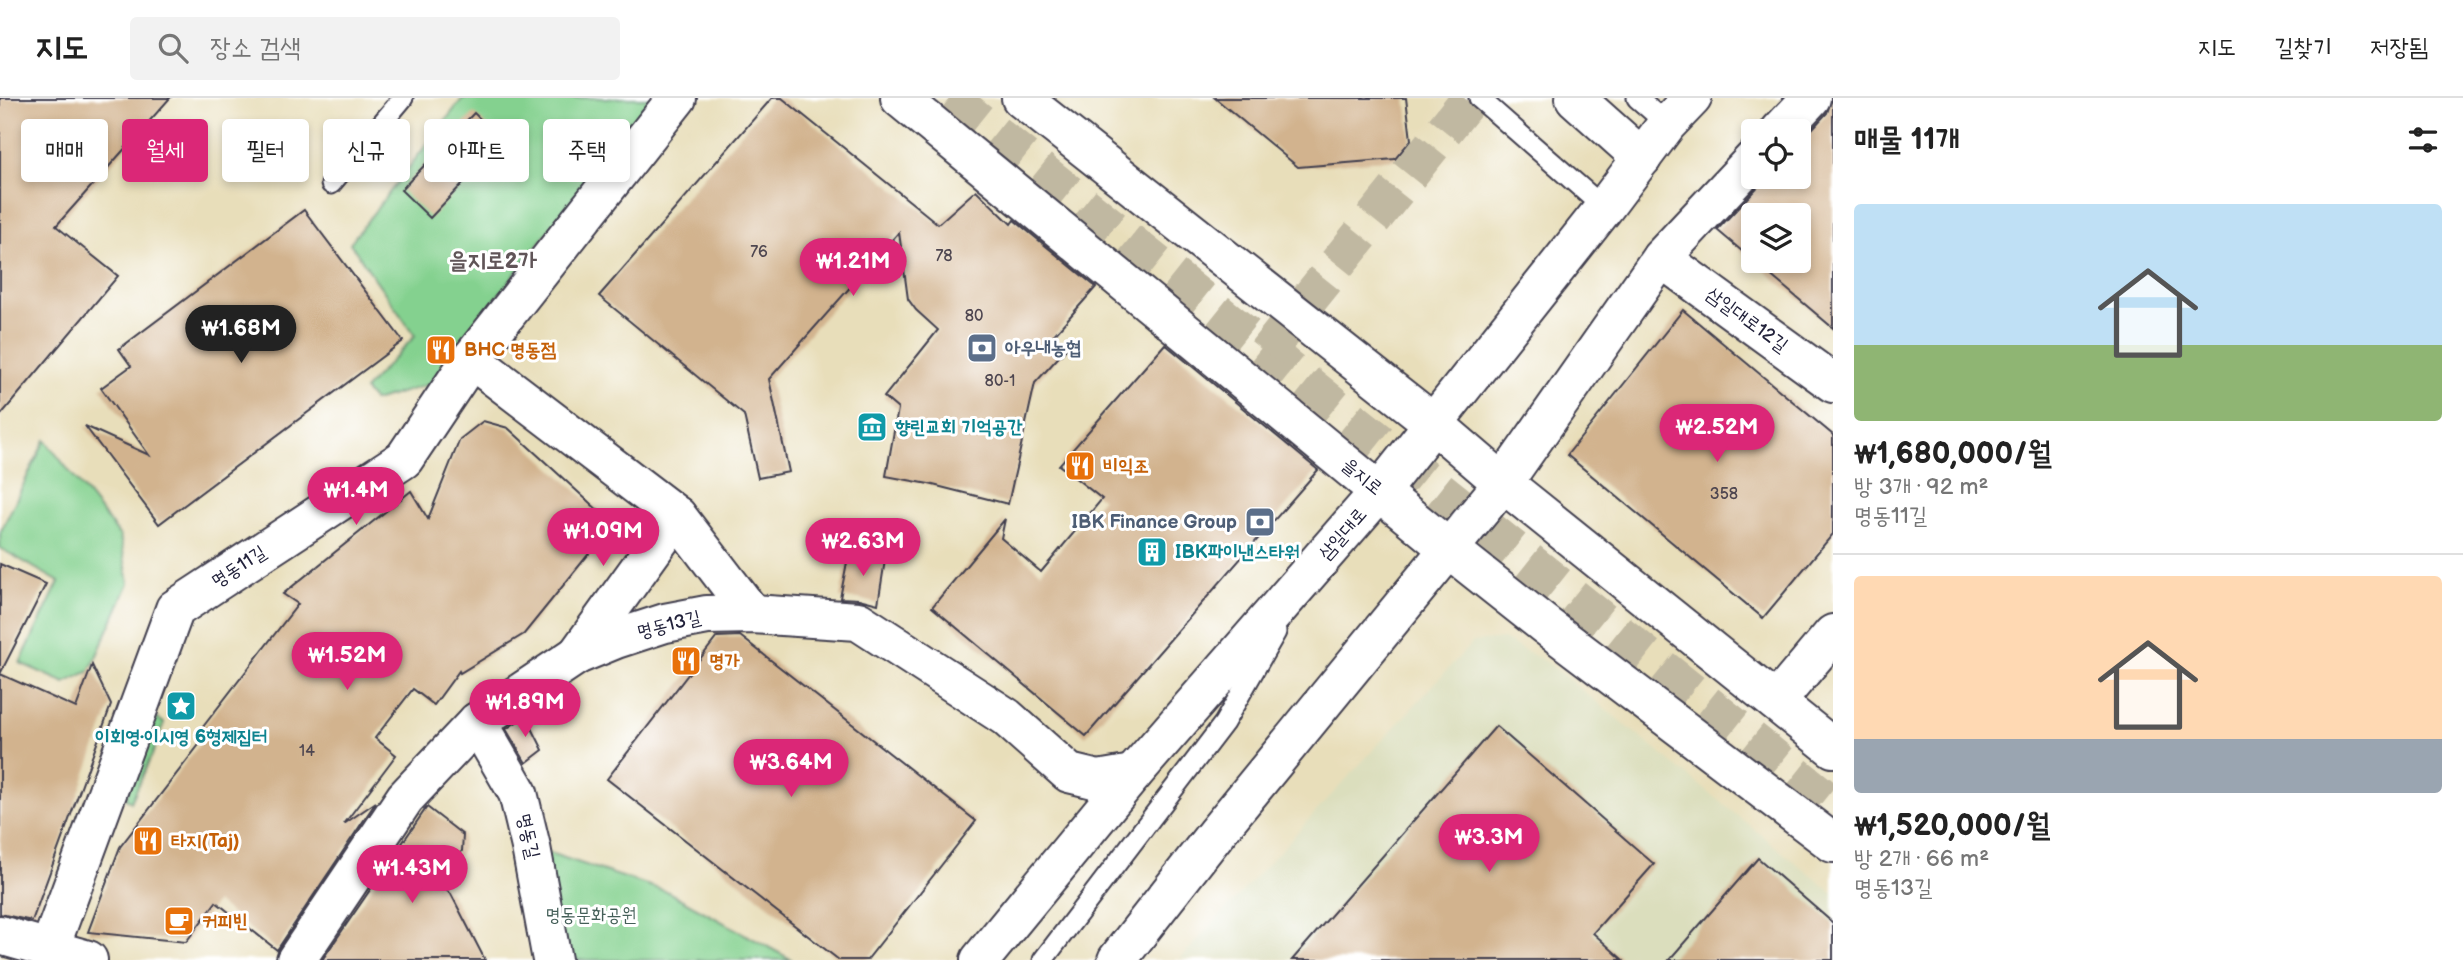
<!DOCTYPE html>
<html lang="ko">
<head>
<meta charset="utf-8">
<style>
  body { margin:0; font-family:"Balsamiq Sans","Poor Story",sans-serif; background:#f2f2f2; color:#222; height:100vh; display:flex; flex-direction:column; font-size:26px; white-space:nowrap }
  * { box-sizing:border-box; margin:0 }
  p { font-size:23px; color:#767676 }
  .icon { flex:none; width:38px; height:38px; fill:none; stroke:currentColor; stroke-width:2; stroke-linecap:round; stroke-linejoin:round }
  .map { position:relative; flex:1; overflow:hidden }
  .panel { display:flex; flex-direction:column; background:#fff; width:630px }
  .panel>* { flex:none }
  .top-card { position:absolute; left:21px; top:21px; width:665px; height:63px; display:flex; gap:14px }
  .controls { position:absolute; left:1741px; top:21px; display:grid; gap:14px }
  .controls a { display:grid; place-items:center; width:70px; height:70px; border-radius:7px; background:#fff; box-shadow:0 4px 10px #0003; font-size:35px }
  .price { position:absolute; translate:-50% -60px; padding:0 16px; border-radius:24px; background:#db2777; color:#fff; font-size:23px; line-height:46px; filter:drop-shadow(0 2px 4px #0008) }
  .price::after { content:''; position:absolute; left:50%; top:42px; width:21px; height:16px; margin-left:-10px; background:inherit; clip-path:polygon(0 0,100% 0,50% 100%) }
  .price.current { background:#222; color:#fff }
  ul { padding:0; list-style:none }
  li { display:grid; align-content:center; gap:14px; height:371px; padding:0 21px }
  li+li { border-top:2px solid #e0e0e0 }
  li span { display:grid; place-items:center; height:217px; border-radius:7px; color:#555 }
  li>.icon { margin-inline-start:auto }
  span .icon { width:126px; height:126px; fill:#fffc; stroke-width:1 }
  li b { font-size:30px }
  h2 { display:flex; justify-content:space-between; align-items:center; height:84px; padding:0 21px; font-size:30px }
  .tag { padding:0 24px; border-radius:7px; background:#fff; box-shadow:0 4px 10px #0003; font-size:24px; line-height:63px }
  .tag.current { background:#db2777; color:#fff }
  header { display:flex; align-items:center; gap:42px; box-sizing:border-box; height:98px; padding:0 35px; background:#fff; border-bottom:2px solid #e0e0e0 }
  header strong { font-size:33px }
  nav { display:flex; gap:38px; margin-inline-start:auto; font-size:24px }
  .search { width:490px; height:63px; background:#f2f2f2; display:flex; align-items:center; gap:18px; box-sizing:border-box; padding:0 24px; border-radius:7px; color:#767676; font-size:26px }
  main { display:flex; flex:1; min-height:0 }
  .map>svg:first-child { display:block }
  .built { fill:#dbdebd }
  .green { fill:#84d18f; stroke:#537a65; stroke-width:2 }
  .building { fill:#d2b38e; fill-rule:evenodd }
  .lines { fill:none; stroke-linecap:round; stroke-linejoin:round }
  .street-tunnel { stroke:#c0b8a1; stroke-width:38; stroke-dasharray:38 19; stroke-linecap:butt }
  .lane-casing { stroke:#403e4e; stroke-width:23 }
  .street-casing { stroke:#403e4e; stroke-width:42 }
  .primary-casing { stroke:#403e4e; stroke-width:42 }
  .lane { stroke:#fff; stroke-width:19 }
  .street { stroke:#fff; stroke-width:38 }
  .primary { stroke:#fff; stroke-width:38 }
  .labels { text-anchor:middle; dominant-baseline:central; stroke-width:6; stroke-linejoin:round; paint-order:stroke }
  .number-label { font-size:16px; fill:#4e4650 }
  .street-label { font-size:19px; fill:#22223b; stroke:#fff }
  .service-label { font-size:19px; font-weight:bold; fill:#4e5e75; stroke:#fff; text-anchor:start }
  .food-label { font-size:19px; font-weight:bold; fill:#c56008; stroke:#fff; text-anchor:start }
  .culture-label { font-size:19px; font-weight:bold; fill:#0d838f; stroke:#fff; text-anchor:start }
  .park-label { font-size:19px; fill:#445f58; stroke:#fff }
  .quarter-label { font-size:23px; font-weight:bold; fill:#605558; stroke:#fff }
</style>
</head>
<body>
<header>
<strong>지도</strong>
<div class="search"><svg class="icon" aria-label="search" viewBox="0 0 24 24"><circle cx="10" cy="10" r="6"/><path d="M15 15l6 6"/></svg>장소 검색</div>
<nav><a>지도</a><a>길찾기</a><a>저장됨</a></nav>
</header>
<main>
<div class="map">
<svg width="1833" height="862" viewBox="0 0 1833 862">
  <rect width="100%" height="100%" fill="#fff"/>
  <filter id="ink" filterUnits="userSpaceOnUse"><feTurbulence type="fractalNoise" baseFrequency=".0143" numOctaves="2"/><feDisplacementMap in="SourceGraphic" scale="14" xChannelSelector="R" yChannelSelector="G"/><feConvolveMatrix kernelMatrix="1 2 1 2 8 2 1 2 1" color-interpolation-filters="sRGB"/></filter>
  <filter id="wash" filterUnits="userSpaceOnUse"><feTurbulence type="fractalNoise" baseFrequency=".00686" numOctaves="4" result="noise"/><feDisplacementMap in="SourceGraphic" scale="28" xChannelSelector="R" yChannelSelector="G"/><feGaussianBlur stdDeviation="1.57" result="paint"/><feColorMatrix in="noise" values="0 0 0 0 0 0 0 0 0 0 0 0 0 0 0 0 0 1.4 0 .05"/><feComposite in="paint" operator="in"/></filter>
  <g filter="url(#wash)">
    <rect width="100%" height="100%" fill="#e8deba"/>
    <path class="built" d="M1503,541l44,23 286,231v67l-653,-1 293,-317z"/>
    <g class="green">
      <path d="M463,0h188l-221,286 -56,17 -10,-11 51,-54 -65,-93z"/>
      <path d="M45,342l75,96 9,47 -39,88 -25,12 -45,-20 39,-81 -59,-34v-15z"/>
      <path d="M157,620l7,5 -5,16 -28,63 -5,-4 23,-67z"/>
      <path d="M531,749l137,45 124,68h-240z"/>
    </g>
    <g id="blocks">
      <g class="building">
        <path d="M0,0h170l-114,128 62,50 -118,140z"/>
        <path d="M772,0h10l156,126 38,-34 35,34 3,-4 82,67 -44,50 14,12 -31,34 -27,121 -79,-20 -43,-8 12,-67 -14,-12 54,-67 -22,-20 -8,-11 -9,-67 -130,147 20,93 -31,6 -14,-63 -145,-119z"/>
        <path d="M1215,0h191l5,42 -16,19 -97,8z"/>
        <path d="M1832,0h1v230l-116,-98 50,-53h32v-34l28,-30zM1754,117h45v46h-45z"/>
        <path d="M474,15l29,28 -73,77 -29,-28z"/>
        <path d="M304,112l99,131 -244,183 -74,-98 64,29 -48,-67 30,-22 -12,-17z"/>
        <path d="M1683,212l150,125v99l-70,84 -196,-163z"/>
        <path d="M1165,246l153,126 -232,266 -154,-129 73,-88 -4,19 40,34 61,-73 -43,-34z"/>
        <path d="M483,323l25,7 105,96 -89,110 -64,39 -1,-2 -25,34 -21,-16 -38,49 21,17 -52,69 32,-22 -99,148 -61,-48 -30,40 -98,-10 32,-85 85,-110 -6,-5 99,-128 -15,-10 128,-103 17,28 32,-80z"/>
        <path d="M849,454l36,8 -7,44 -19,-5 -19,-1z"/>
        <path d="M0,466l46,20 -46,90 76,34 16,-43 19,40 -79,216 -32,-7z"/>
        <path d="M740,538l236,185 -109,139h-28l-232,-181 110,-142z"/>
        <path d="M526,618l17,34 -17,13 -20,-34z"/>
        <path d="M1496,628l158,138 -61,69 30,27h-331z"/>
        <path d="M427,709l36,28 -1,16 -25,32 14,11 34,66h-163z"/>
        <path d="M1758,760l75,65v37h-164z"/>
      </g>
    </g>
  </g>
  <g filter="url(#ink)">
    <use href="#blocks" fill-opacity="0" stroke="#403e4e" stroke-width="2"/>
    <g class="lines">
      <g class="street-tunnel">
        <path d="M950,0l883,707"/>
        <path d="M1266,255l204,-255"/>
      </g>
      <g class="lane-casing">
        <g id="lane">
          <path d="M1479,0l125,110"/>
          <path d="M1637,0l30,26"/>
          <path d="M331,86l72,-86"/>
          <path d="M1043,862l181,-237 52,-91"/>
        </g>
      </g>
      <g class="street-casing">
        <g id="street">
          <path d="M1575,0l67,60"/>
          <path d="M1661,160l172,125"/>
          <path d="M471,261l206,157 75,98"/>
          <path d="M577,557l100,-139"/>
          <path d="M1776,604l57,-68"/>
          <path d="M477,624l41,71 13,54 21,113"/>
          <path d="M0,837l88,25"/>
          <path d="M49,852l126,-341 229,-150 67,-100 206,-261"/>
          <path d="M296,862l109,-162 72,-76 100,-67 39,-16 49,-16 42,-8 45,-1 106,7 148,96 63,56 29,7 35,-6"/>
        </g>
      </g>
      <g class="primary-casing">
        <g id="primary">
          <path d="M900,0l549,451 96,76 288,218"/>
          <path d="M1021,0l412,325 70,60 330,265"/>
          <path d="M1780,33l31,-33"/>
          <path d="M980,862l153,-186 247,-283 224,-283 63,-84 25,-26"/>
          <path d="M1117,862l100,-128 286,-349 158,-225 93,-99"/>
        </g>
      </g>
      <use href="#lane" class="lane"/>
      <use href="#street" class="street"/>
      <use href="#primary" class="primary"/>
    </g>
  </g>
  <defs>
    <g id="bank-square" transform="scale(1.575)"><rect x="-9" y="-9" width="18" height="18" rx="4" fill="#5c6f8a" stroke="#fff"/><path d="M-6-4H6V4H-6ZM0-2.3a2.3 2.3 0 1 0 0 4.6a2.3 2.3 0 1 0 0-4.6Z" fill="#fff"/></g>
    <g id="restaurant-square" transform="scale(1.575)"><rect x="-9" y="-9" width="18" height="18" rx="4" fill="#e8710a" stroke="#fff"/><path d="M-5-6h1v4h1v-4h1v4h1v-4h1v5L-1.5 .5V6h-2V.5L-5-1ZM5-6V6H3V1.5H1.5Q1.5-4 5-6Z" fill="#fff"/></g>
    <g id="museum-square" transform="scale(1.575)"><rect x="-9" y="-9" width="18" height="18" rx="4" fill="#0f9aa8" stroke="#fff"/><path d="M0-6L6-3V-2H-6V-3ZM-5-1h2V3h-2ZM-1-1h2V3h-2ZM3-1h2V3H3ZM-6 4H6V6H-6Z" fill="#fff"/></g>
    <g id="building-square" transform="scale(1.575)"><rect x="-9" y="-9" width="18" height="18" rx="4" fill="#0f9aa8" stroke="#fff"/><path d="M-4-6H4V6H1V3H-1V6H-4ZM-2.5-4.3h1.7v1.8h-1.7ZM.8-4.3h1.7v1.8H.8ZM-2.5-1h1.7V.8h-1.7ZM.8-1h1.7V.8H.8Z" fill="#fff"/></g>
    <g id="sight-square" transform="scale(1.575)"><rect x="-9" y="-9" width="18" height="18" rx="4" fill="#0f9aa8" stroke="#fff"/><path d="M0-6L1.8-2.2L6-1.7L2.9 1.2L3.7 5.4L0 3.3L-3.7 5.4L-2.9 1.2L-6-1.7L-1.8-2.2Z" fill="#fff"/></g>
    <g id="cafe-square" transform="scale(1.575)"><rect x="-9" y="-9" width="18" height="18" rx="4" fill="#e8710a" stroke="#fff"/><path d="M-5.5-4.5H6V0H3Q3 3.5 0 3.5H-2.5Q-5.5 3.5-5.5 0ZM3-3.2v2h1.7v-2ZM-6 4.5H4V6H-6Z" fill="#fff"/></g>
  </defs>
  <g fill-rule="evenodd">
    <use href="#bank-square" x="982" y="250"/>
    <use href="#restaurant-square" x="441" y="252"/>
    <use href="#museum-square" x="872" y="329"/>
    <use href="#restaurant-square" x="1080" y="368"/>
    <use href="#bank-square" x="1260" y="424"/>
    <use href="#building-square" x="1152" y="454"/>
    <use href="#restaurant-square" x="686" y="563"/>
    <use href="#sight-square" x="181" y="608"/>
    <use href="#restaurant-square" x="148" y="743"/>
    <use href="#cafe-square" x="179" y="823"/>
  </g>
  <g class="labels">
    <g class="number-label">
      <text x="759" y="154">76</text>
      <text x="944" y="158">78</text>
      <text x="974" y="218">80</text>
      <text x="1000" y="283">80-1</text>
      <text x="1724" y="396">358</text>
      <text x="307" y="653">14</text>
    </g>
    <g class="street-label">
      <text transform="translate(1747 222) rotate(36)">삼일대로12길</text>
      <text transform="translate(1362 379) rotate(39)">을지로</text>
      <text transform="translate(1343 436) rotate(-49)">삼일대로</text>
      <text transform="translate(239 469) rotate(-33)">명동11길</text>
      <text transform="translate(669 527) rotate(-14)">명동13길</text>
      <text transform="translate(528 738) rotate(77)">명동길</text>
    </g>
    <g class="service-label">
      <text x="1005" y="250">아우내농협</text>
      <text x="1237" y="424" text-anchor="end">IBK Finance Group</text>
    </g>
    <g class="food-label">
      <text x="464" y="252">BHC 명동점</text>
      <text x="1103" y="368">비익조</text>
      <text x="709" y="563">명가</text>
      <text x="171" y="743">타지(Taj)</text>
      <text x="202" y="823">커피빈</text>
    </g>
    <g class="culture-label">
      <text x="895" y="329">향린교회 기억공간</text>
      <text x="1175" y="454">IBK파이낸스타워</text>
      <text x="181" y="639" text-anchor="middle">이회영·이시영 6형제집터</text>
    </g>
    <g class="park-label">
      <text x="591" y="817">명동문화공원</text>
    </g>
    <g class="quarter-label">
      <text x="493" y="163">을지로2가</text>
    </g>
  </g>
</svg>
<div class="controls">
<a><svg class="icon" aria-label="locate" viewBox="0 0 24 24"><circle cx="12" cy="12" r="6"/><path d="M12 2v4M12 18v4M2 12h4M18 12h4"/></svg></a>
<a><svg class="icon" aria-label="layers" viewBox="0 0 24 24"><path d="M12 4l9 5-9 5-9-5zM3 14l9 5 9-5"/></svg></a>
</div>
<b class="price" style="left:853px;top:200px">₩1.21M</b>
<b class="price current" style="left:241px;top:267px">₩1.68M</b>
<b class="price" style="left:1717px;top:366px">₩2.52M</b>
<b class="price" style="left:356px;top:429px">₩1.4M</b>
<b class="price" style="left:603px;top:470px">₩1.09M</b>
<b class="price" style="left:863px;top:480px">₩2.63M</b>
<b class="price" style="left:347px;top:594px">₩1.52M</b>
<b class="price" style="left:525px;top:641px">₩1.89M</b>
<b class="price" style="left:791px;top:701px">₩3.64M</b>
<b class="price" style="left:1489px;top:776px">₩3.3M</b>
<b class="price" style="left:412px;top:807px">₩1.43M</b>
<div class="top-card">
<a class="tag">매매</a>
<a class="tag current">월세</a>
<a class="tag">필터</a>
<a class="tag">신규</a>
<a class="tag">아파트</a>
<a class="tag">주택</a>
</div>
</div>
<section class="panel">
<h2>매물 11개<svg class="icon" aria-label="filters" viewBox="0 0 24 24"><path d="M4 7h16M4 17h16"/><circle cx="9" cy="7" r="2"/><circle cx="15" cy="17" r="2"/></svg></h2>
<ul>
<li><span style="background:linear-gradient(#bfe0f5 65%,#8fb573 0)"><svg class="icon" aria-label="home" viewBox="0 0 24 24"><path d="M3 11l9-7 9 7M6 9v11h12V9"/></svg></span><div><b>₩1,680,000/월</b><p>방 3개 · 92 m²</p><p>명동11길</p></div></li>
<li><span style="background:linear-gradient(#ffd9b3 75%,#9aa5b1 0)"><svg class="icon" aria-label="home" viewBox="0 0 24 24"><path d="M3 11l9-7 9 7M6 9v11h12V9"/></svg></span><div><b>₩1,520,000/월</b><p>방 2개 · 66 m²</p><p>명동13길</p></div></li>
</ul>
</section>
</main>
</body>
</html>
